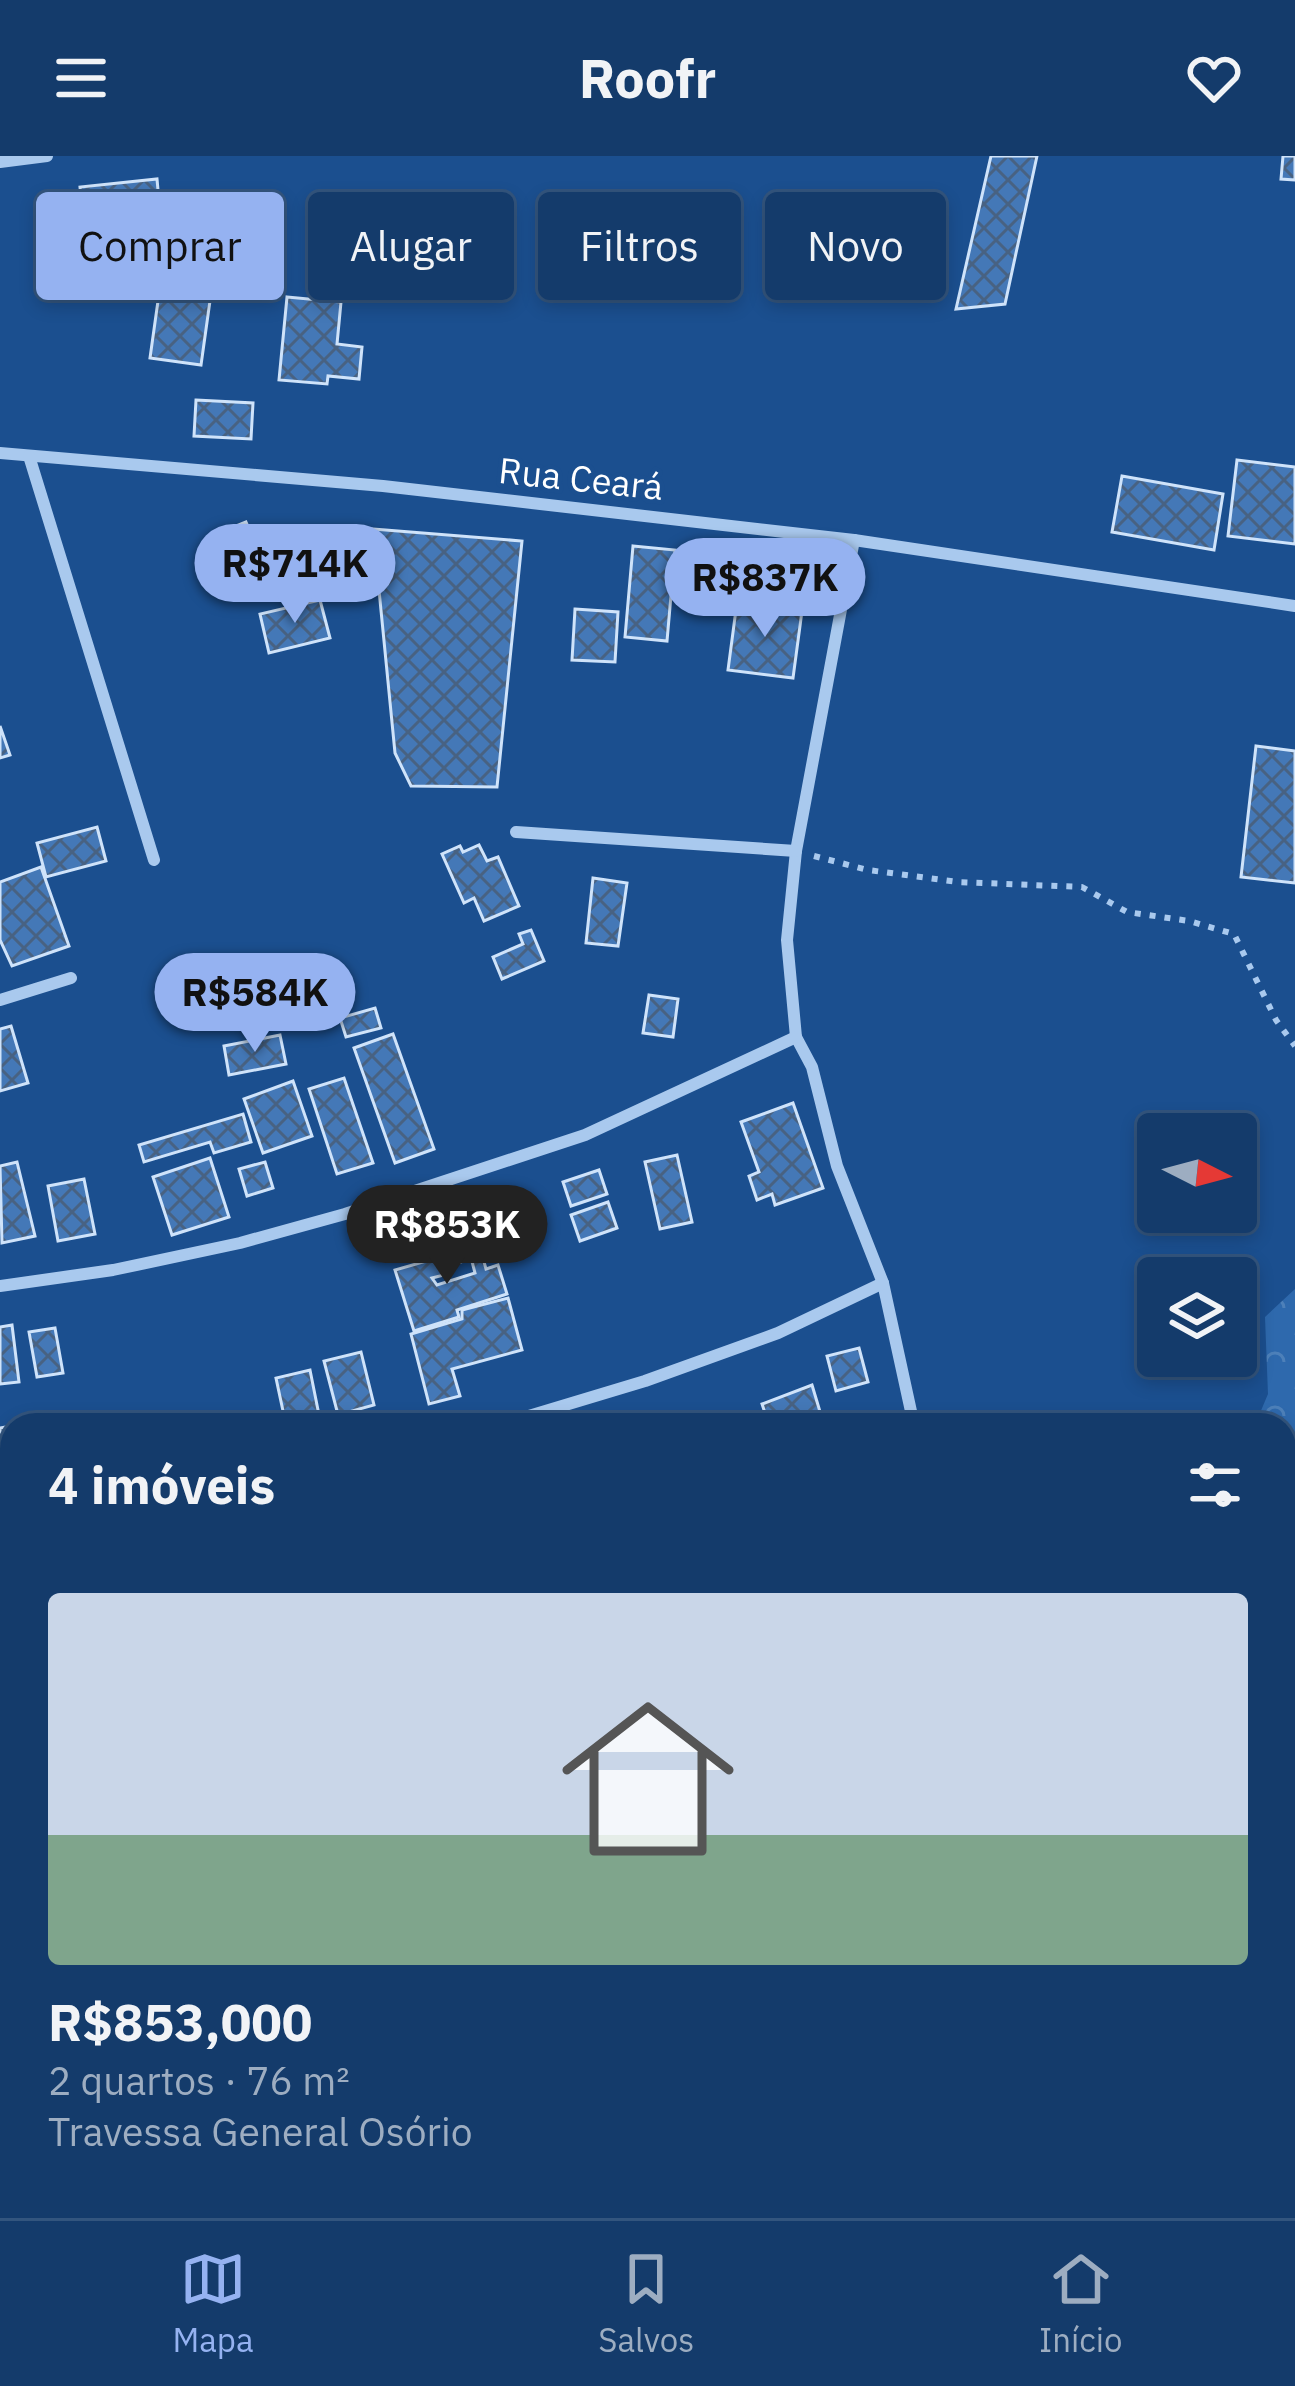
<!DOCTYPE html>
<html lang="pt">
<head>
<meta charset="utf-8">
<style>
  body { margin:0; font-family:"IBM Plex Sans",sans-serif; background:#214673; color:#f1f3f6; height:100vh; display:flex; flex-direction:column; font-size:45px; white-space:nowrap }
  * { box-sizing:border-box; margin:0 }
  p { font-size:39px; color:#9dadc1 }
  .icon { flex:none; width:66px; height:66px; fill:none; stroke:currentColor; stroke-width:2; stroke-linecap:round; stroke-linejoin:round }
  .map { position:relative; flex:1; overflow:hidden }
  .sheet { position:absolute; left:0px; top:1257px; width:1296px; height:807px; display:flex; flex-direction:column; background:#143b6b; border-radius:36px 36px 0 0; box-shadow:0 6px 18px #0003,0 0 0 3px #33557e }
  .sheet>* { flex:none }
  .banner { position:absolute; left:36px; top:36px; width:1224px; height:108px; display:flex; gap:24px }
  .needle { width:78px; rotate:96deg }
  .fabs { position:absolute; left:1137px; top:957px; display:grid; gap:24px }
  .fabs a { display:grid; place-items:center; width:120px; height:120px; border-radius:12px; background:#143b6b; box-shadow:0 6px 18px #0003,0 0 0 3px #33557e; font-size:60px }
  .price { position:absolute; translate:-50% -102px; padding:0 27px; border-radius:42px; background:#95b2f1; color:#111; font-size:39px; line-height:78px; filter:drop-shadow(0 3px 6px #0008) }
  .price::after { content:''; position:absolute; left:50%; top:72px; width:36px; height:27px; margin-left:-18px; background:inherit; clip-path:polygon(0 0,100% 0,50% 100%) }
  .price.current { background:#222; color:#fff }
  ul { padding:0; list-style:none }
  li { display:grid; align-content:center; gap:24px; height:636px; padding:0 48px }
  li+li { border-top:3px solid #33557e }
  li span { display:grid; place-items:center; height:372px; border-radius:12px; color:#555 }
  li>.icon { margin-inline-start:auto }
  span .icon { width:216px; height:216px; fill:#fffc; stroke-width:1 }
  li b { font-size:51px }
  h2 { display:flex; justify-content:space-between; align-items:center; height:144px; padding:0 48px; font-size:51px }
  .tag { padding:0 42px; border-radius:12px; background:#143b6b; box-shadow:0 6px 18px #0003,0 0 0 3px #33557e; font-size:42px; line-height:108px }
  .tag.current { background:#95b2f1; color:#111 }
  header { display:flex; justify-content:space-between; align-items:center; height:156px; padding:0 48px; background:#143b6b; font-size:54px; font-weight:800 }
  .tab-bar { display:flex; justify-content:space-around; align-items:center; height:168px; border-top:3px solid #33557e; background:#143b6b; font-size:33px; color:#9dadc1 }
  .tab-bar a { display:grid; justify-items:center; gap:6px }
  .tab-bar .current { color:#95b2f1 }
  .map>svg:first-child { display:block }
  .forest { fill:url(#forest-crowns) }
  .building { fill:url(#building-cross-hatch); stroke:#cfe3fa; stroke-width:3 }
  .lines { fill:none; stroke-linecap:round; stroke-linejoin:round }
  .path { stroke:#a9c9ee; stroke-width:6; stroke-dasharray:6 9; stroke-linecap:butt }
  .street { stroke:#a9c9ee; stroke-width:12 }
  .labels { text-anchor:middle; dominant-baseline:central; stroke-width:9; stroke-linejoin:round; paint-order:stroke }
  .street-label { font-size:36px; fill:#fff; stroke:#1b4f8f }
</style>
</head>
<body>
<header><svg class="icon" aria-label="menu" viewBox="0 0 24 24"><path d="M4 6h16M4 12h16M4 18h16"/></svg>Roofr<svg class="icon" aria-label="heart" viewBox="0 0 24 24"><path d="M12 20l-8-8c-3-5 5-10 8-4 3-6 11-1 8 4z"/></svg></header>
<div class="map">
<svg width="1295" height="2062" viewBox="0 0 1295 2062">
  <defs>
    <pattern id="forest-crowns" width="20" height="18" patternUnits="userSpaceOnUse" patternTransform="scale(3)"><rect width="20" height="18" fill="#2e69ad"/><path d="M2 6a3 3 0 1 1 6 0M12 15a3 3 0 1 1 6 0" fill="none" stroke="#4d80b9"/></pattern>
    <pattern id="building-cross-hatch" width="8" height="8" patternUnits="userSpaceOnUse" patternTransform="scale(3)"><rect width="8" height="8" fill="#4478b7"/><path d="M0 0l8 8M0 8l8-8" fill="none" stroke="#486282"/></pattern>
  </defs>
  <rect width="100%" height="100%" fill="#1b4f8f"/>
  <path class="forest" d="M1295,1133v751l-11,5v-620h-29l13,-31 -3,-77z"/>
  <g class="building">
    <path d="M991,0h46l-32,148 -49,5z"/>
    <path d="M1283,0h12v24l-14,-1z"/>
    <path d="M157,23l2,22 -77,8 -2,-22z"/>
    <path d="M223,44v35l-58,1 -1,-35z"/>
    <path d="M871,64l69,11 -6,40 -69,-12z"/>
    <path d="M165,95l51,7 -15,107 -51,-7z"/>
    <path d="M287,141l54,5 -4,42 25,3 -3,32 -31,-3 -1,8 -48,-4z"/>
    <path d="M196,244l57,3 -2,36 -57,-3z"/>
    <path d="M1237,304l58,7v77l-67,-8z"/>
    <path d="M1122,320l101,18 -9,56 -102,-18z"/>
    <path d="M246,366l24,54 -36,16 -20,-48 11,-5 -4,-7z"/>
    <path d="M373,373l149,12 -25,246 -86,-1 -16,-33z"/>
    <path d="M633,390l42,4 -8,91 -42,-4z"/>
    <path d="M320,444l10,38 -61,15 -9,-39z"/>
    <path d="M737,446l65,9 -9,67 -65,-8z"/>
    <path d="M575,453l43,3 -3,50 -43,-2z"/>
    <path d="M0,570l10,29 -10,3z"/>
    <path d="M1256,590l39,5v132l-54,-6z"/>
    <path d="M97,671l9,34 -60,16 -9,-34z"/>
    <path d="M479,689l8,16 11,-4 21,49 -35,15 -10,-23 -10,5 -22,-49 18,-8 3,6z"/>
    <path d="M41,711l28,79 -57,20 -12,-26v-58z"/>
    <path d="M593,722l34,5 -9,63 -32,-3z"/>
    <path d="M531,774l13,31 -42,18 -9,-22 30,-13 -4,-10z"/>
    <path d="M649,839l29,4 -5,38 -30,-4z"/>
    <path d="M375,852l6,20 -35,9 -6,-19z"/>
    <path d="M11,870l17,57 -28,8v-62z"/>
    <path d="M393,878l41,115 -39,14 -41,-115z"/>
    <path d="M280,879l6,29 -57,11 -5,-29z"/>
    <path d="M344,922l29,85 -36,11 -28,-85z"/>
    <path d="M293,925l19,55 -49,17 -19,-54z"/>
    <path d="M793,947l30,85 -48,17 -3,-11 -15,6 -8,-24 10,-4 -18,-50z"/>
    <path d="M243,958l8,28 -37,11 -4,-11 -66,20 -5,-17z"/>
    <path d="M677,999l15,67 -32,7 -15,-67z"/>
    <path d="M210,1002l19,59 -57,18 -19,-58z"/>
    <path d="M17,1006l18,74 -33,7 -2,-77z"/>
    <path d="M265,1006l8,26 -26,8 -8,-27z"/>
    <path d="M599,1014l8,24 -36,12 -8,-24z"/>
    <path d="M84,1023l11,55 -37,7 -10,-55z"/>
    <path d="M608,1046l9,26 -37,13 -9,-26z"/>
    <path d="M477,1054l9,29 -20,6 -8,-29z"/>
    <path d="M462,1086l5,18 -25,8 2,7 -12,3 5,7 38,-12 -5,-19 11,-3 5,18 12,-4 9,29 -50,16 2,7 -45,14 -19,-61 42,-12 -2,-7z"/>
    <path d="M508,1142l14,52 -70,19 8,27 -31,8 -18,-70 51,-15v-9z"/>
    <path d="M12,1169l7,57 -19,2v-57z"/>
    <path d="M55,1172l8,45 -26,4 -8,-45z"/>
    <path d="M859,1192l9,34 -32,9 -9,-35z"/>
    <path d="M361,1196l13,53 -36,10 -14,-54z"/>
    <path d="M310,1214l11,55h-35l-10,-47z"/>
    <path d="M812,1229l12,40h-55l-7,-21z"/>
    <path d="M6,1271l6,22v42l-12,3v-66z"/>
  </g>
  <g class="lines">
    <g class="path">
      <path d="M814,700l54,14 90,12 124,5 45,25 62,9 45,13 42,86 19,26"/>
      <path d="M928,2052l4,10"/>
    </g>
    <g class="street">
      <path d="M0,6l47,-6"/>
      <path d="M0,297l383,33 471,54 441,66"/>
      <path d="M29,300l125,404"/>
      <path d="M854,384l-58,311 -9,89 9,97 16,30 25,99 46,117 31,142"/>
      <path d="M516,676l280,19"/>
      <path d="M0,844l71,-22"/>
      <path d="M0,1130l113,-16 127,-27 105,-29 240,-79 211,-98"/>
      <path d="M499,1269l146,-44 133,-48 105,-50"/>
      <path d="M0,1374l12,-2"/>
      <path d="M311,2052l3,10"/>
      <path d="M648,2052l4,10"/>
    </g>
  </g>
  <g class="labels">
    <g class="street-label">
      <text transform="translate(581 322) rotate(6)">Rua Ceará</text>
    </g>
  </g>
</svg>
<div class="fabs">
<a><svg class="needle" viewBox="-14 -14 28 28"><path d="M0-13l5 13h-10z" fill="#e53935"/><path d="M0 13l5-13h-10z" fill="#9dadc1"/></svg></a>
<a><svg class="icon" aria-label="layers" viewBox="0 0 24 24"><path d="M12 4l9 5-9 5-9-5zM3 14l9 5 9-5"/></svg></a>
</div>
<b class="price" style="left:295px;top:470px">R$714K</b>
<b class="price" style="left:765px;top:484px">R$837K</b>
<b class="price" style="left:255px;top:899px">R$584K</b>
<b class="price current" style="left:447px;top:1131px">R$853K</b>
<div class="banner">
<a class="tag current">Comprar</a>
<a class="tag">Alugar</a>
<a class="tag">Filtros</a>
<a class="tag">Novo</a>
</div>
<section class="sheet">
<h2>4 imóveis<svg class="icon" aria-label="filters" viewBox="0 0 24 24"><path d="M4 7h16M4 17h16"/><circle cx="9" cy="7" r="2"/><circle cx="15" cy="17" r="2"/></svg></h2>
<ul>
<li><span style="background:linear-gradient(#c9d6e8 65%,#7fa58c 0)"><svg class="icon" aria-label="home" viewBox="0 0 24 24"><path d="M3 11l9-7 9 7M6 9v11h12V9"/></svg></span><div><b>R$853,000</b><p>2 quartos · 76 m²</p><p>Travessa General Osório</p></div></li>
</ul>
</section>
</div>
<nav class="tab-bar">
<a class="current"><svg class="icon" aria-label="map" viewBox="0 0 24 24"><path d="M3 6l6-2 6 2 6-2v14l-6 2-6-2-6 2zM9 4v14M15 6v14"/></svg>Mapa</a>
<a><svg class="icon" aria-label="saved" viewBox="0 0 24 24"><path d="M7 4h10v16l-5-4-5 4z"/></svg>Salvos</a>
<a><svg class="icon" aria-label="home" viewBox="0 0 24 24"><path d="M3 11l9-7 9 7M6 9v11h12V9"/></svg>Início</a>
</nav>
</body>
</html>
